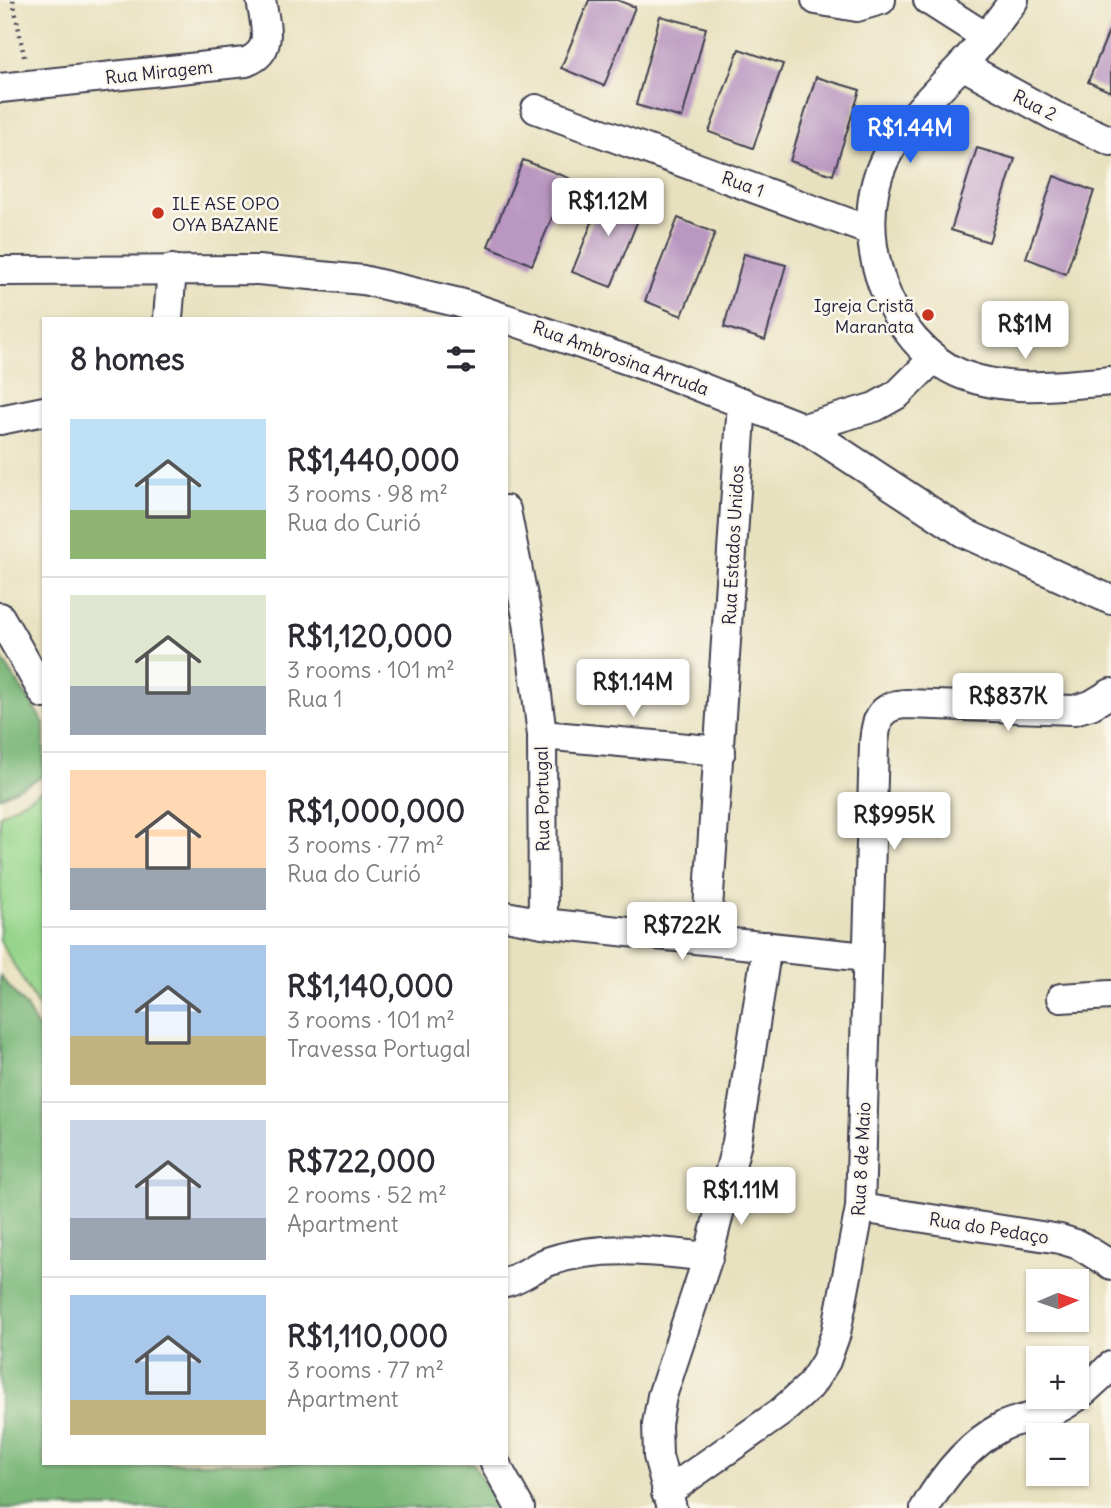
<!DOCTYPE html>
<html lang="en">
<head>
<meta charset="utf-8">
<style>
  body { margin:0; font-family:Delius,sans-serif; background:#f7f7f7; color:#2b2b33; height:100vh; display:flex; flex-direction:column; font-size:26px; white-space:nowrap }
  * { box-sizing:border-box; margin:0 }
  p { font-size:23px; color:#7c7c81 }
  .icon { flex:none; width:38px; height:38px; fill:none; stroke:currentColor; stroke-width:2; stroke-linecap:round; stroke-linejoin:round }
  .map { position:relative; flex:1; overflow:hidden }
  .sheet { position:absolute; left:42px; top:317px; width:466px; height:1148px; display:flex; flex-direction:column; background:#fff; border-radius:0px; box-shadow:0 2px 5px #0004 }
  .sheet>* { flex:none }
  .needle { width:46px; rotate:88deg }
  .tools { position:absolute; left:1026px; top:1269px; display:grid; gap:14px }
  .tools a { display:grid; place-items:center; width:63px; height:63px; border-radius:0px; background:#fff; box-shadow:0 2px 5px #0004; font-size:35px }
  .price { position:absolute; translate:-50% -60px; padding:0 16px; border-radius:7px; background:#fff; color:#222; font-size:23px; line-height:46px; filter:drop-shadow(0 2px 4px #0008) }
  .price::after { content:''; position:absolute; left:50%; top:42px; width:21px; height:16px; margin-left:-10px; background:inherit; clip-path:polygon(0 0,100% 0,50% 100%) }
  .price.active { background:#2563eb; color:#fff }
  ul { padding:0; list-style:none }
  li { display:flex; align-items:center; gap:21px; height:175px; padding:0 28px }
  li+li { border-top:2px solid #e1e1e2 }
  li span { display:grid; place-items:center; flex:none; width:196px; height:140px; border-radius:0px; color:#555 }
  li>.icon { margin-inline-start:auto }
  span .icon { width:84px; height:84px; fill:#fffc; stroke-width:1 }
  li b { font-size:30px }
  h2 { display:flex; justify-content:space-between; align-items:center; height:84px; padding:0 28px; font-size:30px }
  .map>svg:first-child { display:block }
  .green { fill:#96d58b; stroke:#5c7c63; stroke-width:2 }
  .forest { fill:#78b677; stroke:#4d6c59; stroke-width:2 }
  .building { fill:#ba97c1 }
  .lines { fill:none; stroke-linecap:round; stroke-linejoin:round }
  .minor-casing { stroke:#403f4f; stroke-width:32 }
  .path { stroke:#403f4f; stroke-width:4.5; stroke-dasharray:2 5; stroke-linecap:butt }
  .minor { stroke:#fff; stroke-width:28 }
  .poi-dot { fill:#c8321e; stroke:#fbf7ec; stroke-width:2.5 }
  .labels { text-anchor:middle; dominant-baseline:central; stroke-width:5; stroke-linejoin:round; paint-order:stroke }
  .street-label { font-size:18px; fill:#22223b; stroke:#fbf7ec }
  .poi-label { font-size:18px; fill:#22223b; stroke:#fbf7ec; text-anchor:start }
</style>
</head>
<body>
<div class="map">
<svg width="1111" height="1508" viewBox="0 0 1111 1508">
  <rect width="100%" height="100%" fill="#fbf7ec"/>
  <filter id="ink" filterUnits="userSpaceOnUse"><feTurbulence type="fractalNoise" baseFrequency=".0143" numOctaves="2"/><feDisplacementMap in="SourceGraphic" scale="14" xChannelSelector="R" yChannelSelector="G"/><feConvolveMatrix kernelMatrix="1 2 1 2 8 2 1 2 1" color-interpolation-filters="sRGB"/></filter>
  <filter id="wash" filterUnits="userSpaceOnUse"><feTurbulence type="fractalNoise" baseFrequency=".00686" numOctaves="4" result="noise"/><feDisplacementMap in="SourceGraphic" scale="28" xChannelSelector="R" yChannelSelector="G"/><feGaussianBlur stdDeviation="1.57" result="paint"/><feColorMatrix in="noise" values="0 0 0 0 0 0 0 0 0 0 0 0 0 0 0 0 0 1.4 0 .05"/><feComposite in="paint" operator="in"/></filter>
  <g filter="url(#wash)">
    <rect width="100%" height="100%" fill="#e8e1bf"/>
    <path class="green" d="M44,789v227l-44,-75v-126z"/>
    <g class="forest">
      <path d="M0,656l44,67v53l-44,21z"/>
      <path d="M0,976l26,31 18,32v424h429l26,45h-499z"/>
    </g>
    <g id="blocks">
      <g class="building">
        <path d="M589,0h28l18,7 -31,79 -43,-18z"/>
        <path d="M660,16l46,12 -24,90 -46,-13z"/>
        <path d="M1111,26v66l-23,-10z"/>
        <path d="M739,49l44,15 -30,84 -44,-16z"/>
        <path d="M816,77l44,13 -27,85 -43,-14z"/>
        <path d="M977,148l38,11 -26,83 -38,-12z"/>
        <path d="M523,160l46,18 -37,87 -44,-19z"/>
        <path d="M1054,176l40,15 -28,83 -40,-16z"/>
        <path d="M605,190l39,15 -33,82 -39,-15z"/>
        <path d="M678,218l37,15 -33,83 -37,-15z"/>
        <path d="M744,254l42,11 -21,75 -41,-13z"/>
      </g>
    </g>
  </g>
  <g filter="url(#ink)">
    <use href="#blocks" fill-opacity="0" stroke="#403f4f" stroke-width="2"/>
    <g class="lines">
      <g class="minor-casing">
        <g id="minor">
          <path d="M816,0l41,7 24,-7"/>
          <path d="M928,0l58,37"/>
          <path d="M1014,0c-17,23 -34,46 -54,67 -28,29 -58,57 -76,94 -34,72 3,184 79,214 47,18 99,10 148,6"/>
          <path d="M962,65l93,51 56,25"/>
          <path d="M0,88l246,-26c29,-11 19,-37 15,-62"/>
          <path d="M536,109l335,122"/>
          <path d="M0,271l258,-1 105,10 97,23 200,68 144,57 160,105 147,67"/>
          <path d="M168,318l4,-49"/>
          <path d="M0,420l44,-9"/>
          <path d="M804,428l71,-21 23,-13 36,-36"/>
          <path d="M506,510l22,112 14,113 1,188"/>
          <path d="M0,617l44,77"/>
          <path d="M542,735l179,16"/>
          <path d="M506,916l37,7 323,34"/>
          <path d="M706,939l36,-537"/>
          <path d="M1061,998l50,-3"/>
          <path d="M860,1208l200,31 19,6 32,20"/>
          <path d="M506,1282c16,-4 29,-16 44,-21 52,-17 105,-10 158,-4"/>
          <path d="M495,1463l25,45"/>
          <path d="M666,1493l115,-81 29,-26 16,-25 10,-28 24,-125 14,-464c2,-24 5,-39 33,-40l167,6 17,-5 20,-12"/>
          <path d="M672,1508l-14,-52 -1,-32 5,-28 46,-139 29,-115 30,-196"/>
          <path d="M925,1508c19,-33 44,-64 78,-82 17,-8 36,-9 52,-16 22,-10 39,-28 56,-44"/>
        </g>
      </g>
      <path class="path" d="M13,0l12,61"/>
      <use href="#minor" class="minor"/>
    </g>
  </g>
  <g class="poi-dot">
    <circle cx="158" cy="213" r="7"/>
    <circle cx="928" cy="315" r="7"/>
  </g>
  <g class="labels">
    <g class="street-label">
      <text transform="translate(159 72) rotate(-6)">Rua Miragem</text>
      <text transform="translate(1035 105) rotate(27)">Rua 2</text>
      <text transform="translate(743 184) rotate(20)">Rua 1</text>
      <text transform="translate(621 358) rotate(20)">Rua Ambrosina Arruda</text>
      <text transform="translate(733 545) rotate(-87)">Rua Estados Unidos</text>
      <text transform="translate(542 799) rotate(-91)">Rua Portugal</text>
      <text transform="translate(861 1159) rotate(-87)">Rua 8 de Maio</text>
      <text transform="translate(989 1228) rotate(9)">Rua do Pedaço</text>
    </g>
    <g class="poi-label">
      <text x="172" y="203">ILE ASE OPO<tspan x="172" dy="21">OYA BAZANE</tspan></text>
      <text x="914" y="305" text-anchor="end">Igreja Cristã<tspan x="914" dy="21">Maranata</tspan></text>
    </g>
  </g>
</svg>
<div class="tools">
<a><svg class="needle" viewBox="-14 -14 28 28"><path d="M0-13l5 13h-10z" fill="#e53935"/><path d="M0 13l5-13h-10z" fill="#7c7c81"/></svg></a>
<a>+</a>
<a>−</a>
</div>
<b class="price active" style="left:910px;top:165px">R$1.44M</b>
<b class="price" style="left:608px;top:238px">R$1.12M</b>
<b class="price" style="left:1025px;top:361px">R$1M</b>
<b class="price" style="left:633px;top:719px">R$1.14M</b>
<b class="price" style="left:1008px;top:733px">R$837K</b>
<b class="price" style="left:894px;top:852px">R$995K</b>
<b class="price" style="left:682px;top:962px">R$722K</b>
<b class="price" style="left:741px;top:1227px">R$1.11M</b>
<section class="sheet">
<h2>8 homes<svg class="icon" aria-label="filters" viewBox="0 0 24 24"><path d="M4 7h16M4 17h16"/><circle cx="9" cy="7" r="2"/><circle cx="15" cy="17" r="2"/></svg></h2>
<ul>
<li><span style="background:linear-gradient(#bfe0f5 65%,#8fb573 0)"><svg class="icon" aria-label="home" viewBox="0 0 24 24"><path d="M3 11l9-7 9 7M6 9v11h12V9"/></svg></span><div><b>R$1,440,000</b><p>3 rooms · 98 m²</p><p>Rua do Curió</p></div></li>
<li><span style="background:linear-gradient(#dfe7d0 65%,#9aa5b1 0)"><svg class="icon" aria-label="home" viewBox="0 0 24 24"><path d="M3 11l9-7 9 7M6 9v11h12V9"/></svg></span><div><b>R$1,120,000</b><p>3 rooms · 101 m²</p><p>Rua 1</p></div></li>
<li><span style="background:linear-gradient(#ffd9b3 70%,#9aa5b1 0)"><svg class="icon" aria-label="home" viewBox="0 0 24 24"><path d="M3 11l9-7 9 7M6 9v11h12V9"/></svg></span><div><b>R$1,000,000</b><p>3 rooms · 77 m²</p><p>Rua do Curió</p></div></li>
<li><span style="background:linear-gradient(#a9c7e8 65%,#c2b280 0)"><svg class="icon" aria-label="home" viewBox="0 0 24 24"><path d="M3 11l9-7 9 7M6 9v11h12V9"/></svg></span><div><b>R$1,140,000</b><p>3 rooms · 101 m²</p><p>Travessa Portugal</p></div></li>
<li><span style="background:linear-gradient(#c9d6e8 70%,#9aa5b1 0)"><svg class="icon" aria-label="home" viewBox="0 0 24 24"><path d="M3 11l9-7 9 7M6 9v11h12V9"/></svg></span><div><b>R$722,000</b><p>2 rooms · 52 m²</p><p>Apartment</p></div></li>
<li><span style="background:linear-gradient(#a9c7e8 75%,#c2b280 0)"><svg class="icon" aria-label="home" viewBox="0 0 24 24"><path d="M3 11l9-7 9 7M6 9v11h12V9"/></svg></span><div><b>R$1,110,000</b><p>3 rooms · 77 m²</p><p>Apartment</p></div></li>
</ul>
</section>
</div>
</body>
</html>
